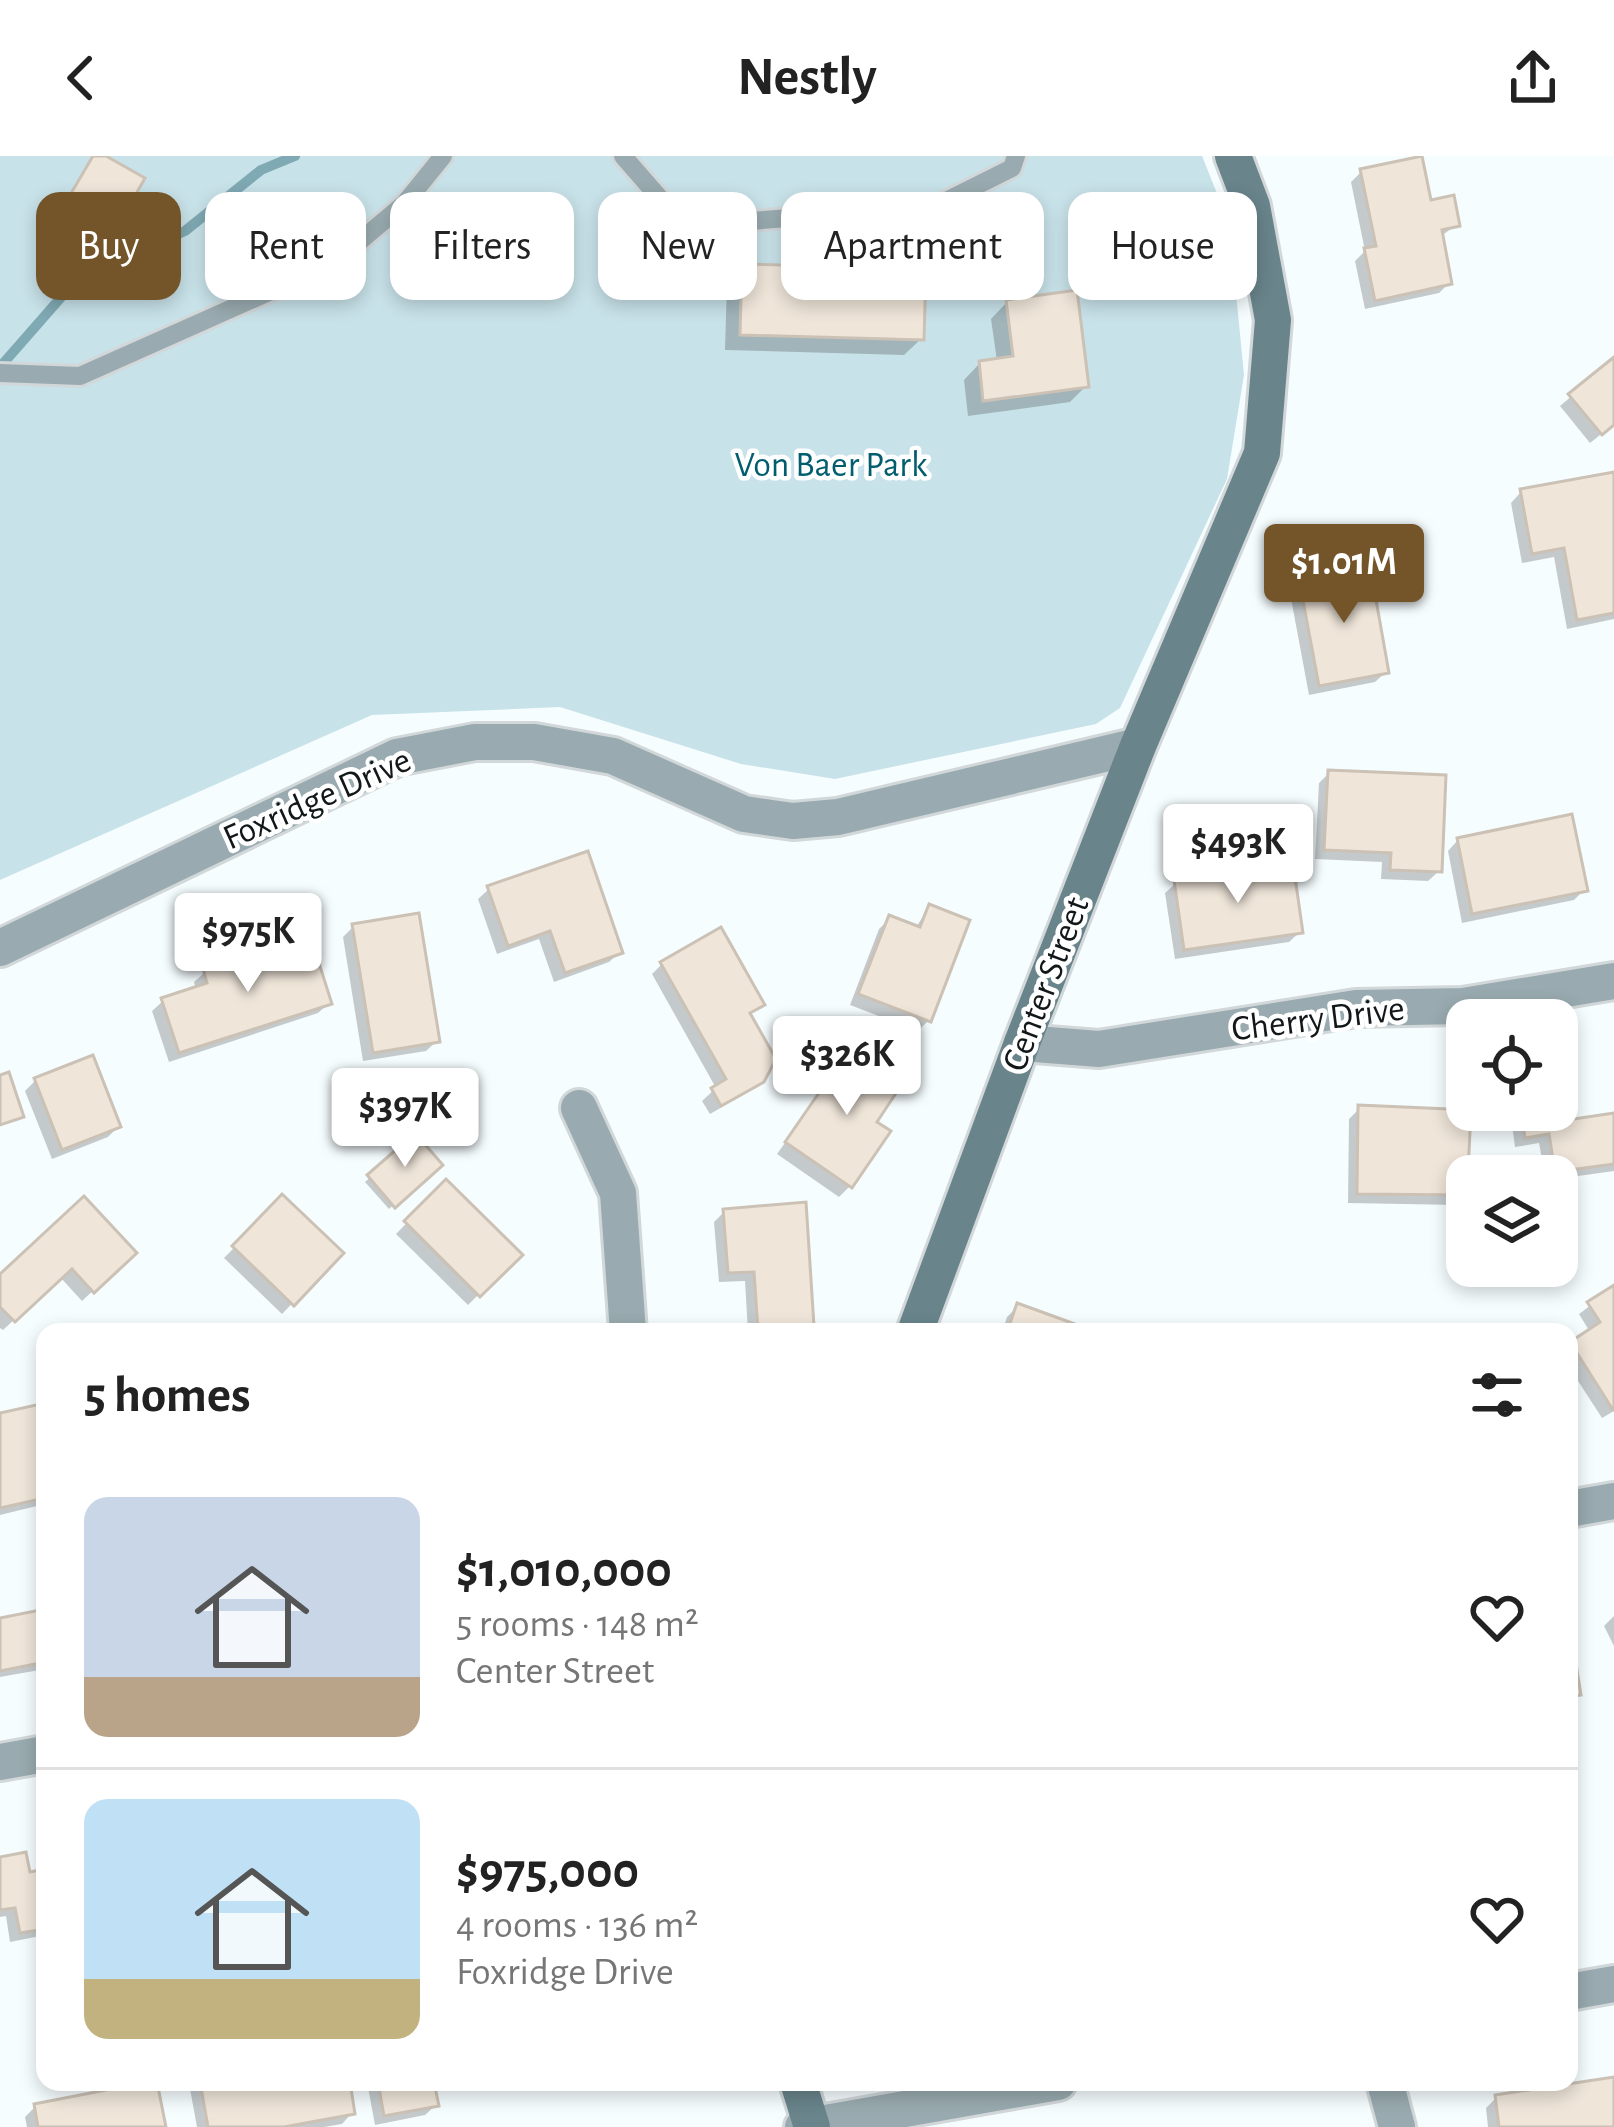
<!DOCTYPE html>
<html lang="en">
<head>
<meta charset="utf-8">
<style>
  body { margin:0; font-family:"Alegreya Sans",sans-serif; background:#f2f2f2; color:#222; height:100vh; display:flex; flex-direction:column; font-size:45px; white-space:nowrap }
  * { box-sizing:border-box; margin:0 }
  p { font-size:39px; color:#767676 }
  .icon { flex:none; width:66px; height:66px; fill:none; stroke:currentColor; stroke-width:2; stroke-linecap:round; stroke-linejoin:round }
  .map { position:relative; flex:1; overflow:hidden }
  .sheet { position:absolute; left:36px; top:1167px; width:1542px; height:768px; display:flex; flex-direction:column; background:#fff; border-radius:24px; box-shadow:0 6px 18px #0003 }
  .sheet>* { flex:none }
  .hud { position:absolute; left:36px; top:36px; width:1542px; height:108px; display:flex; gap:24px }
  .tools { position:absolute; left:1446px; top:843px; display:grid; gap:24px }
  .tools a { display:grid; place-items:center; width:132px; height:132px; border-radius:24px; background:#fff; box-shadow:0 6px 18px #0003; font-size:60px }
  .price { position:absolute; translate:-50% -102px; padding:0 27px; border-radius:12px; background:#fff; color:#222; font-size:39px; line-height:78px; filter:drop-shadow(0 3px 6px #0008) }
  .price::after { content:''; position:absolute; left:50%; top:72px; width:36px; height:27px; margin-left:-18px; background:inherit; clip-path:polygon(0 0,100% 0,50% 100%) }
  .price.selected { background:#735529; color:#fff }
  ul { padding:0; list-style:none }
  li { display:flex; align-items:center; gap:36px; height:300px; padding:0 48px }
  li+li { border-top:3px solid #e0e0e0 }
  li span { display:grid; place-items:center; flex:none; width:336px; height:240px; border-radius:24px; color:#555 }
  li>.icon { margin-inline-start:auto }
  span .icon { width:144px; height:144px; fill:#fffc; stroke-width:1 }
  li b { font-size:51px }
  h2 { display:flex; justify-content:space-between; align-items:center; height:144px; padding:0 48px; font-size:51px }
  .chip { padding:0 42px; border-radius:24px; background:#fff; box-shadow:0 6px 18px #0003; font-size:42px; line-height:108px }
  .chip.selected { background:#735529; color:#fff }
  header { display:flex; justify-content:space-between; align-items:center; height:156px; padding:0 48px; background:#fff; font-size:54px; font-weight:700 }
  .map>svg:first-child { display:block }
  .green { fill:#c8e2e9 }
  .shadow { fill:#0003 }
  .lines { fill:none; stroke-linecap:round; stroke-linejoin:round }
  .stream { stroke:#7fa9b3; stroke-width:10 }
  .building { fill:#efe5d9; stroke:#cbc1b5; stroke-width:3 }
  .lane-casing { stroke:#d2d8da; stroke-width:24 }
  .street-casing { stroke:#d2d8da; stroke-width:42 }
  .secondary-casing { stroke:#d2d8da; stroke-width:42 }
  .lane { stroke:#99abb0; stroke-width:18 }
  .street { stroke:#99abb0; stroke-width:36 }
  .secondary { stroke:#69848b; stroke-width:36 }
  .labels { text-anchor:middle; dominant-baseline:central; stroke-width:9; stroke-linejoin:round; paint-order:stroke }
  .park-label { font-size:36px; fill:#025e6e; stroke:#fff }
  .street-label { font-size:36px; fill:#12181a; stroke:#fff }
</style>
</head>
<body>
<header><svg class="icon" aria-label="back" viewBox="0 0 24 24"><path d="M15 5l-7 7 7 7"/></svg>Nestly<svg class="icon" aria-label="share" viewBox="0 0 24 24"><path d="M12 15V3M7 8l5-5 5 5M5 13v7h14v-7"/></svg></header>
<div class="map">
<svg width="1614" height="1971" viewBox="0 0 1614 1971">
  <rect width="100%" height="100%" fill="#f6fdff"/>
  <path class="green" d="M0,0h1202l18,45 16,92 8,82 -17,104 -107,229 -24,16 -261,55 -94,-15 -181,-57 -188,8 -372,165z"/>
  <g class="shadow">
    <path d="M94,0h6v95l-10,10 -45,-26z"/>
    <path d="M1361,16l67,31 28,22 -16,12 9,46 -10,10 -74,16 -10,-48 10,-10 -14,-69z"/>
    <path d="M743,111l178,72 -17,16 -179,-5 2,-67z"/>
    <path d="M1007,146l79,84 -16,16 -102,14 -4,-36 16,-17 17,-2 -6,-42z"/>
    <path d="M1614,204v64l-24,19 -30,-37z"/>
    <path d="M1614,319v144l-47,10 -13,-72 -32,6 -11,-60 10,-11z"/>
    <path d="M1300,426l86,90 -11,10 -66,13 -19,-102z"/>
    <path d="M1329,617l110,98 -11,10 -47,-2 1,-17 -67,-3 4,-76z"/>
    <path d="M1458,684l126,50 -10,10 -112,23 -14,-72z"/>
    <path d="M1176,727l124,49 -11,10 -114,17 -10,-66z"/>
    <path d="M489,733l131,63 -11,10 -55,20 -15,-43 -42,15 -19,-55z"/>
    <path d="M929,751l-1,114 -10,10 -68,-26 29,-76 11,-11 25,11z"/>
    <path d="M353,771l84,114 -11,10 -63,10 -20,-124z"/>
    <path d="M662,808l99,40 -13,12 13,64 -11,11 -40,23 -8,-13 14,-13 -64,-114z"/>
    <path d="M205,816l124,31 -11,10 -149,49 -17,-51 11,-10 33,-11 -2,-8z"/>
    <path d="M852,893l20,73 -22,64 -11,11 -62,-43z"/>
    <path d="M36,924l82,47 -10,10 -56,22 -27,-68z"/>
    <path d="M1557,932l7,35 50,-7v55l-57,8v-3h-12l-6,-33 -24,4 -5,-37h47z"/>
    <path d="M1360,952l107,86 -10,11 -109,-2 1,-84z"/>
    <path d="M415,981l24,28 -50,44 -24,-27z"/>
    <path d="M446,1027l72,72 -50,50 -72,-71z"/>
    <path d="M283,1042l57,56 -58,60 -58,-56z"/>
    <path d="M724,1056l87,113 -7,7h-56l-3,-51 -26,1 -5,-60z"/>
    <path d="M133,1097l-51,48 -22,-24 -57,53 -3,-2v-50z"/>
    <path d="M1614,1132v123l-12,7 -33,-51v-20l21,-15 -11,-18z"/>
    <path d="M1017,1151l71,25h-86l5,-15z"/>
    <path d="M0,1260h45v88l-45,11z"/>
    <path d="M45,1444v69l-45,8v-56l36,-7z"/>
    <path d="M1614,1460v30l-10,-20z"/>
    <path d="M0,1704l28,15 17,-3v63l-35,7 -4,-26 -6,1z"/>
    <path d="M1614,1924v47h-126l-2,-19 10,-10z"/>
    <path d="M197,1926h150l5,31 -10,11 -18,3h-127l-7,-38z"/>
    <path d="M367,1926h64l5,23 -11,10 -50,10z"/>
    <path d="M35,1951l127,20h-135l-2,-10z"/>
  </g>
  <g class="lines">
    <path class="stream" d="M0,211l78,-89 107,-47 76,-61 34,-14"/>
  </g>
  <g class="building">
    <path d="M93,0h13l39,22 -42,75 -50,-29z"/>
    <path d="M1422,0l9,44 23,-5 6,31 -18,4 10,54 -77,17 -11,-53 12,-2 -16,-77z"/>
    <path d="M742,108l184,5 -2,71 -184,-5z"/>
    <path d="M1077,134l12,97 -106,14 -4,-40 34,-5 -7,-56z"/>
    <path d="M1614,201v68l-12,10 -34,-41z"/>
    <path d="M1614,316v141l-37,7 -13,-72 -32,6 -12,-65z"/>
    <path d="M1370,410l19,107 -70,13 -20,-107z"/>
    <path d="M1328,614l118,5 -4,97 -52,-2 1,-17 -67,-3z"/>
    <path d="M1572,658l16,77 -116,23 -15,-76z"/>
    <path d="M588,695l35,102 -58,20 -15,-42 -42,15 -21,-60z"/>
    <path d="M1293,707l10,70 -119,17 -10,-70z"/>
    <path d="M929,748l41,16 -39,102 -73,-28 31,-79 31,12z"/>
    <path d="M419,757l21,129 -67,11 -21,-129z"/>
    <path d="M721,771l44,78 -15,8 26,46 -12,23 -43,24 -10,-18 15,-9 -66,-117z"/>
    <path d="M310,779l22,69 -153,49 -18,-55 46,-15 -4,-14z"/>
    <path d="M852,889l52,36 -27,41 14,9 -39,57 -67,-46z"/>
    <path d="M93,899l28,72 -59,23 -28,-72z"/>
    <path d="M9,916l15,45 -24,8v-50z"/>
    <path d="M1557,929h4l6,35 47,-7v51l-59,8 -6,-38 -24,4 -4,-28h36z"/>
    <path d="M1358,949l113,5 -4,85 -110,-1z"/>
    <path d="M415,977l28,32 -48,43 -28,-33z"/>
    <path d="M446,1023l77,76 -43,42 -76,-76z"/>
    <path d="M282,1038l62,59 -50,53 -62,-60z"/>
    <path d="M84,1040l53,57 -43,40 -22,-24 -57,53 -15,-15v-33z"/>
    <path d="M806,1046l8,124 -56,4 -4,-58 -26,1 -5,-64z"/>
    <path d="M1614,1129v125h-1l-43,-68 30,-20 -13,-20z"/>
    <path d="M1017,1147l80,29h-90z"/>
    <path d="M45,1247v95l-45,10v-95z"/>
    <path d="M45,1453v53l-45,9v-53z"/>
    <path d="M1569,1463l12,76 -12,2z"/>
    <path d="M26,1696l4,20 15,-3v60l-25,4 -5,-25 -15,2v-53z"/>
    <path d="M1614,1921v50h-115l-4,-32z"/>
    <path d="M147,1926h10l9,45h-128l-4,-23z"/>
    <path d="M200,1926h150l5,32 -71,13h-76z"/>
    <path d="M378,1926h56l5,24 -55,10z"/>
  </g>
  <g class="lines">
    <g class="lane-casing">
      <g id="lane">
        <path d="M623,0l61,70 250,-19 78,-39 4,-12"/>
        <path d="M0,217l80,3 254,-113 71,-60 38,-47"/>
      </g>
    </g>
    <g class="street-casing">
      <g id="street">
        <path d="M0,792l397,-191 78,-15h59l79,14 131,58 49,7 45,-4 300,-71"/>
        <path d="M1022,887l77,6 257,-41 107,-2 151,-25"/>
        <path d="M579,952l39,85 10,139"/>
        <path d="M1569,1353l45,-8"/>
        <path d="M0,1606l45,-8"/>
        <path d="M1569,1836l45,-8"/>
        <path d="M1385,1926l12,45"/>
        <path d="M803,1971l255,-45"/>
      </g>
    </g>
    <g class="secondary-casing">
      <g id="secondary">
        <path d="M915,1176l107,-289 116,-297 124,-293 11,-133 -21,-114 -19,-50"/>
        <path d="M798,1926l14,45"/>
      </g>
    </g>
    <use href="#lane" class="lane"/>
    <use href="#street" class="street"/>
    <use href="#secondary" class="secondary"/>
  </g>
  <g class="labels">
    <g class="park-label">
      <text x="831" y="309">Von Baer Park</text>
    </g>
    <g class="street-label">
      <text transform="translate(317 643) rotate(-24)">Foxridge Drive</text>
      <text transform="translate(1046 828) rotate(-69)">Center Street</text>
      <text transform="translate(1318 863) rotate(-7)">Cherry Drive</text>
    </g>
  </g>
</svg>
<div class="tools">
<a><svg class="icon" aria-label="locate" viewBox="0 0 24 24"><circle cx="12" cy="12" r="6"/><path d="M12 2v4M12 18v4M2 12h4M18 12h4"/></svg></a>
<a><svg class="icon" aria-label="layers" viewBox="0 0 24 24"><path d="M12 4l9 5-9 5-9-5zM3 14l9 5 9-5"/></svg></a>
</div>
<b class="price selected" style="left:1344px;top:470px">$1.01M</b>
<b class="price" style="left:1238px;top:750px">$493K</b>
<b class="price" style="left:248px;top:839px">$975K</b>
<b class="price" style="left:847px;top:962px">$326K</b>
<b class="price" style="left:405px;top:1014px">$397K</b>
<div class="hud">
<a class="chip selected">Buy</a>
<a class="chip">Rent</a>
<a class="chip">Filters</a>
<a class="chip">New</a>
<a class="chip">Apartment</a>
<a class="chip">House</a>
</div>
<section class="sheet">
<h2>5 homes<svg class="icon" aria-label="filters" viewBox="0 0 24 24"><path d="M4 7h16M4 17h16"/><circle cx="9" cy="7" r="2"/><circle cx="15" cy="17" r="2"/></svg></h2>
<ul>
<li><span style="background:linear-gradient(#c9d6e8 75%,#b9a48a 0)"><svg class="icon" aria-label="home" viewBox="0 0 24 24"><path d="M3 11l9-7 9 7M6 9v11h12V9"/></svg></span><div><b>$1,010,000</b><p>5 rooms · 148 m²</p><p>Center Street</p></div><svg class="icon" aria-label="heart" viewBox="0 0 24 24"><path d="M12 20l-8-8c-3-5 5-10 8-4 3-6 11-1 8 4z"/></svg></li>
<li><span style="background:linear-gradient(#bfe0f5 75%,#c2b280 0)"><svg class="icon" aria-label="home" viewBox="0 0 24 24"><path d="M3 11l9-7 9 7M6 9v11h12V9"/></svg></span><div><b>$975,000</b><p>4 rooms · 136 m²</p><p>Foxridge Drive</p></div><svg class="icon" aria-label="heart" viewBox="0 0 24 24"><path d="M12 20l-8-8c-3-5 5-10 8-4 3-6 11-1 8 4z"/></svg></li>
</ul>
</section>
</div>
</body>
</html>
